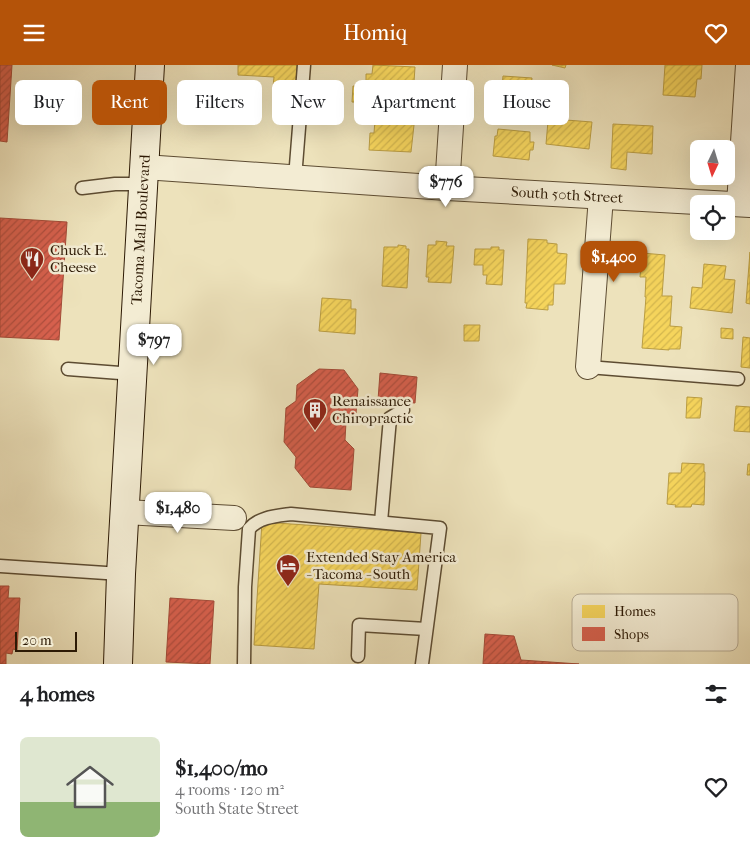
<!DOCTYPE html>
<html lang="en">
<head>
<meta charset="utf-8">
<style>
  body { margin:0; font-family:"IM FELL French Canon",serif; background:#f2f2f2; color:#202124; height:100vh; display:flex; flex-direction:column; font-size:19px; white-space:nowrap }
  * { box-sizing:border-box; margin:0 }
  p { font-size:16px; color:#757577 }
  .icon { flex:none; width:28px; height:28px; fill:none; stroke:currentColor; stroke-width:2; stroke-linecap:round; stroke-linejoin:round }
  .map { position:relative; height:599px; overflow:hidden }
  .sheet { display:flex; flex-direction:column; background:#fff; flex:1 }
  .sheet>* { flex:none }
  .hud { position:absolute; left:15px; top:15px; width:720px; height:45px; display:flex; gap:10px }
  .needle { width:32px; rotate:184deg }
  .buttons { position:absolute; left:690px; top:75px; display:grid; gap:10px }
  .buttons a { display:grid; place-items:center; width:45px; height:45px; border-radius:8px; background:#fff; box-shadow:0 5px 20px #0002; font-size:25px }
  .scale { position:absolute; left:15px; bottom:12px; width:62px; box-sizing:border-box; padding-left:5px; border:2px solid #2d1a05; border-top:0; font-size:14px; line-height:18px; white-space:nowrap; color:#2d1a05; -webkit-text-stroke:4px #f3ecd3; paint-order:stroke }
  .price { position:absolute; translate:-50% -42px; padding:0 11px; border-radius:10px; background:#fff; color:#222; font-size:16px; line-height:32px; filter:drop-shadow(0 1px 2px #0008) }
  .price::after { content:''; position:absolute; left:50%; top:30px; width:15px; height:11px; margin-left:-8px; background:inherit; clip-path:polygon(0 0,100% 0,50% 100%) }
  .price.current { background:#b45309; color:#fff }
  ul { padding:0; list-style:none }
  li { display:flex; align-items:center; gap:15px; height:125px; padding:0 20px }
  li+li { border-top:1px solid #e0e0e0 }
  li span { display:grid; place-items:center; flex:none; width:140px; height:100px; border-radius:8px; color:#555 }
  li>.icon { margin-inline-start:auto }
  span .icon { width:60px; height:60px; fill:#fffc; stroke-width:1 }
  li b { font-size:21px }
  h2 { display:flex; justify-content:space-between; align-items:center; height:60px; padding:0 20px; font-size:21px }
  .tag { padding:0 18px; border-radius:8px; background:#fff; box-shadow:0 5px 20px #0002; font-size:18px; line-height:45px }
  .tag.current { background:#b45309; color:#fff }
  header { display:flex; justify-content:space-between; align-items:center; height:65px; padding:0 20px; background:#b45309; color:#fff; font-size:22px; font-weight:600 }
  .map>svg:first-child { display:block }
  .homes { fill:url(#homes-hatch); stroke:#ba9d42 }
  .shops { fill:url(#shops-hatch); stroke:#a34b37 }
  .lines { fill:none; stroke-linecap:round; stroke-linejoin:round }
  .lane-casing { stroke:#5d4c32; stroke-width:15 }
  .street-casing { stroke:#5d4c32; stroke-width:26 }
  .secondary-casing { stroke:#2d1a05; stroke-width:30 }
  .lane { stroke:#f3ecd3; stroke-width:12 }
  .street { stroke:#f3ecd3; stroke-width:24 }
  .secondary { stroke:#f3ecd3; stroke-width:28 }
  .labels { text-anchor:middle; dominant-baseline:central; stroke-width:5; stroke-linejoin:round; paint-order:stroke }
  .street-label { font-size:15px; fill:#2d1a05; stroke:#f3ecd3 }
  .poi-label { font-size:15px; fill:#2d1a05; stroke:#f3ecd3; text-anchor:start }
  .key { fill:#f3ecd3; stroke:#b8ad95; stroke-width:1 }
  .key-label { font-size:14px; fill:#2d1a05 }
</style>
</head>
<body>
<header><svg class="icon" aria-label="menu" viewBox="0 0 24 24"><path d="M4 6h16M4 12h16M4 18h16"/></svg>Homiq<svg class="icon" aria-label="heart" viewBox="0 0 24 24"><path d="M12 20l-8-8c-3-5 5-10 8-4 3-6 11-1 8 4z"/></svg></header>
<div class="map">
<svg width="750" height="599" viewBox="0 0 750 599">
  <defs>
    <pattern id="homes-hatch" width="6" height="6" patternUnits="userSpaceOnUse" patternTransform="scale(1.25)"><rect width="6" height="6" fill="#f6d55c"/><path d="M-1 1l2-2M0 6l6-6M5 7l2-2" fill="none" stroke="#d3b64e"/></pattern>
    <pattern id="shops-hatch" width="6" height="6" patternUnits="userSpaceOnUse" patternTransform="scale(1.25)"><rect width="6" height="6" fill="#d6604d"/><path d="M-1 1l2-2M0 6l6-6M5 7l2-2" fill="none" stroke="#ae4e3e"/></pattern>
  </defs>
  <rect width="100%" height="100%" fill="#ede2bb"/>
  <filter id="stains"><feTurbulence type="fractalNoise" baseFrequency=".004" numOctaves="4"/><feColorMatrix values="0 0 0 0 .2 0 0 0 0 .09 0 0 0 0 .02 0 0 0 .5 -.17"/></filter>
  <radialGradient id="worn" r=".72"><stop offset=".6" stop-color="#630" stop-opacity="0"/><stop offset="1" stop-color="#630" stop-opacity=".3"/></radialGradient>
  <g class="homes">
    <path d="M238,0h59l-1,22h-23l1,-10 -36,-2z"/>
    <path d="M373,0l42,2 -1,15h-6l-1,10 -29,-1 -1,12 -25,-1 1,-16h13v-12h6z"/>
    <path d="M552,0h14l-1,3z"/>
    <path d="M665,0h37l-1,14h-4l-2,18 -32,-2z"/>
    <path d="M503,11l29,2 -1,9h2l-3,20 -35,-1 1,-20 6,1z"/>
    <path d="M382,48l33,3 -4,36 -42,-2 1,-17h4l1,-13 7,1z"/>
    <path d="M566,55l26,2 -3,27 -43,-5 2,-23 18,2z"/>
    <path d="M613,59l40,2 -1,28 -25,-2 -1,18 -15,-2z"/>
    <path d="M498,64l32,3v10h4l-1,8h-3l-1,10 -36,-4 2,-20h2z"/>
    <path d="M528,174l19,1v3l10,1v9l10,1 -2,30h-11l-1,21h-5v5l-22,-2 1,-5h-2z"/>
    <path d="M436,176l11,1 -1,4h8l-3,37 -23,-1 1,-5h-3l2,-32h8z"/>
    <path d="M398,180l8,1v3h3l-2,39 -25,-2 2,-39h14z"/>
    <path d="M491,182h8v3h5l-2,35 -16,-1 1,-9h-4v-10h-9l1,-16h16z"/>
    <path d="M750,187v52l-4,-1z"/>
    <path d="M642,188l23,2 -3,41h10l-2,30 12,1 -2,22h-11v1l-27,-2 4,-51h-1l1,-20h-6z"/>
    <path d="M704,199l22,2 -2,13 11,1 -3,33 -42,-5 2,-21 10,1z"/>
    <path d="M322,233l29,2v9h5l-1,25 -36,-3z"/>
    <path d="M464,260h16l-1,16h-15z"/>
    <path d="M721,263l12,1v10l-12,-1z"/>
    <path d="M743,272l7,1v30l-9,-1z"/>
    <path d="M687,332l15,1 -2,20h-14z"/>
    <path d="M736,341l14,1v25l-16,-1z"/>
    <path d="M682,398l22,1v8h1l-1,33 -12,-1 -1,3h-16l1,-2 -9,-1 2,-31h12z"/>
    <path d="M748,399h2v11h-3z"/>
    <path d="M262,457l159,11 -4,57 -98,-6 -5,65 -60,-4z"/>
  </g>
  <g class="shops">
    <path d="M0,0h12l-5,77 -7,-1z"/>
    <path d="M0,153l67,4 -8,118 -59,-3z"/>
    <path d="M319,304l25,1 14,19 -2,24 -10,9 -1,18 9,9 -3,41 -41,-3 -15,-19 1,-11 -12,-15 2,-34 10,-7 1,-16z"/>
    <path d="M380,308l37,4 -2,26 -37,-3z"/>
    <path d="M0,521h9l-1,12h12l-3,52 -4,-1 -1,5 -6,-1v11h-6z"/>
    <path d="M170,533l44,3 -4,63 -44,-2z"/>
    <path d="M485,569l29,2 7,24 58,4h-96z"/>
  </g>
  <g class="lines">
    <g class="lane-casing">
      <g id="lane">
        <path d="M295,113l9,-113"/>
        <path d="M82,123l33,-4h28"/>
        <path d="M588,302l150,12"/>
        <path d="M68,304l65,5"/>
        <path d="M381,457l9,-104 13,-8"/>
        <path d="M0,501l121,8"/>
        <path d="M358,591l1,-31 67,4"/>
        <path d="M244,599l1,-77 4,-58c10,-12 27,-13 42,-15l149,14 -18,136"/>
      </g>
    </g>
    <g class="street-casing">
      <g id="street">
        <path id="s1" d="M144,102l303,21 303,17"/>
        <path d="M447,123l8,-123"/>
        <path d="M739,139l9,-139"/>
        <path d="M588,302l13,-170"/>
        <path d="M125,447l109,6"/>
      </g>
    </g>
    <g class="secondary-casing">
      <g id="secondary">
        <path id="s2" d="M118,599l3,-90 29,-509"/>
      </g>
    </g>
    <use href="#lane" class="lane"/>
    <use href="#street" class="street"/>
    <use href="#secondary" class="secondary"/>
  </g>
  <defs>
    <g id="restaurant-pin" transform="scale(1.25)"><path d="M0 17L-7.5 6A9.5 9.5 0 1 1 7.5 6Z" fill="#8f2418" stroke="#f3ecd3"/><path d="M-5-6h1v4h1v-4h1v4h1v-4h1v5L-1.5 .5V6h-2V.5L-5-1ZM5-6V6H3V1.5H1.5Q1.5-4 5-6Z" fill="#fff"/></g>
    <g id="building-pin" transform="scale(1.25)"><path d="M0 17L-7.5 6A9.5 9.5 0 1 1 7.5 6Z" fill="#8f2418" stroke="#f3ecd3"/><path d="M-4-6H4V6H1V3H-1V6H-4ZM-2.5-4.3h1.7v1.8h-1.7ZM.8-4.3h1.7v1.8H.8ZM-2.5-1h1.7V.8h-1.7ZM.8-1h1.7V.8H.8Z" fill="#fff"/></g>
    <g id="hotel-pin" transform="scale(1.25)"><path d="M0 17L-7.5 6A9.5 9.5 0 1 1 7.5 6Z" fill="#8f2418" stroke="#f3ecd3"/><path d="M-6-4.5h1.5V1H6V5H4.5V3h-9V5H-6ZM-4 0a1.8 1.8 0 1 1 3.6 0ZM.5 0V-2.5h3Q6-2.5 6 0Z" fill="#fff"/></g>
  </defs>
  <g fill-rule="evenodd">
    <use href="#restaurant-pin" x="32" y="194"/>
    <use href="#building-pin" x="315" y="345"/>
    <use href="#hotel-pin" x="288" y="501"/>
  </g>
  <g class="labels">
    <g class="street-label">
      <text stroke="none"><textPath href="#s1" startOffset="424">South 50th Street</textPath></text>
      <text stroke="none"><textPath href="#s2" startOffset="435">Tacoma Mall Boulevard</textPath></text>
    </g>
    <g class="poi-label">
      <text x="50" y="185">Chuck E.<tspan x="50" dy="17">Cheese</tspan></text>
      <text x="332" y="336">Renaissance<tspan x="332" dy="17">Chiropractic</tspan></text>
      <text x="306" y="492">Extended Stay America<tspan x="306" dy="17">- Tacoma - South</tspan></text>
    </g>
  </g>
  <rect x="572" y="529" width="166" height="57" rx="8" class="key"/>
  <rect x="582" y="540" width="23" height="13" fill="#f6d55c"/>
  <rect x="582" y="562" width="23" height="14" fill="#d6604d"/>
  <g class="key-label">
    <text x="614" y="551">Homes</text>
    <text x="614" y="574">Shops</text>
  </g>
  <rect width="100%" height="100%" filter="url(#stains)"/>
  <rect width="100%" height="100%" fill="url(#worn)"/>
</svg>
<div class="buttons">
<a><svg class="needle" viewBox="-14 -14 28 28"><path d="M0-13l5 13h-10z" fill="#e53935"/><path d="M0 13l5-13h-10z" fill="#757577"/></svg></a>
<a><svg class="icon" aria-label="locate" viewBox="0 0 24 24"><circle cx="12" cy="12" r="6"/><path d="M12 2v4M12 18v4M2 12h4M18 12h4"/></svg></a>
</div>
<div class="scale">20 m</div>
<b class="price" style="left:446px;top:143px">$776</b>
<b class="price current" style="left:614px;top:218px">$1,400</b>
<b class="price" style="left:154px;top:301px">$797</b>
<b class="price" style="left:178px;top:469px">$1,480</b>
<div class="hud">
<a class="tag">Buy</a>
<a class="tag current">Rent</a>
<a class="tag">Filters</a>
<a class="tag">New</a>
<a class="tag">Apartment</a>
<a class="tag">House</a>
</div>
</div>
<section class="sheet">
<h2>4 homes<svg class="icon" aria-label="filters" viewBox="0 0 24 24"><path d="M4 7h16M4 17h16"/><circle cx="9" cy="7" r="2"/><circle cx="15" cy="17" r="2"/></svg></h2>
<ul>
<li><span style="background:linear-gradient(#dfe7d0 65%,#8fb573 0)"><svg class="icon" aria-label="home" viewBox="0 0 24 24"><path d="M3 11l9-7 9 7M6 9v11h12V9"/></svg></span><div><b>$1,400/mo</b><p>4 rooms · 120 m²</p><p>South State Street</p></div><svg class="icon" aria-label="heart" viewBox="0 0 24 24"><path d="M12 20l-8-8c-3-5 5-10 8-4 3-6 11-1 8 4z"/></svg></li>
</ul>
</section>
</body>
</html>
